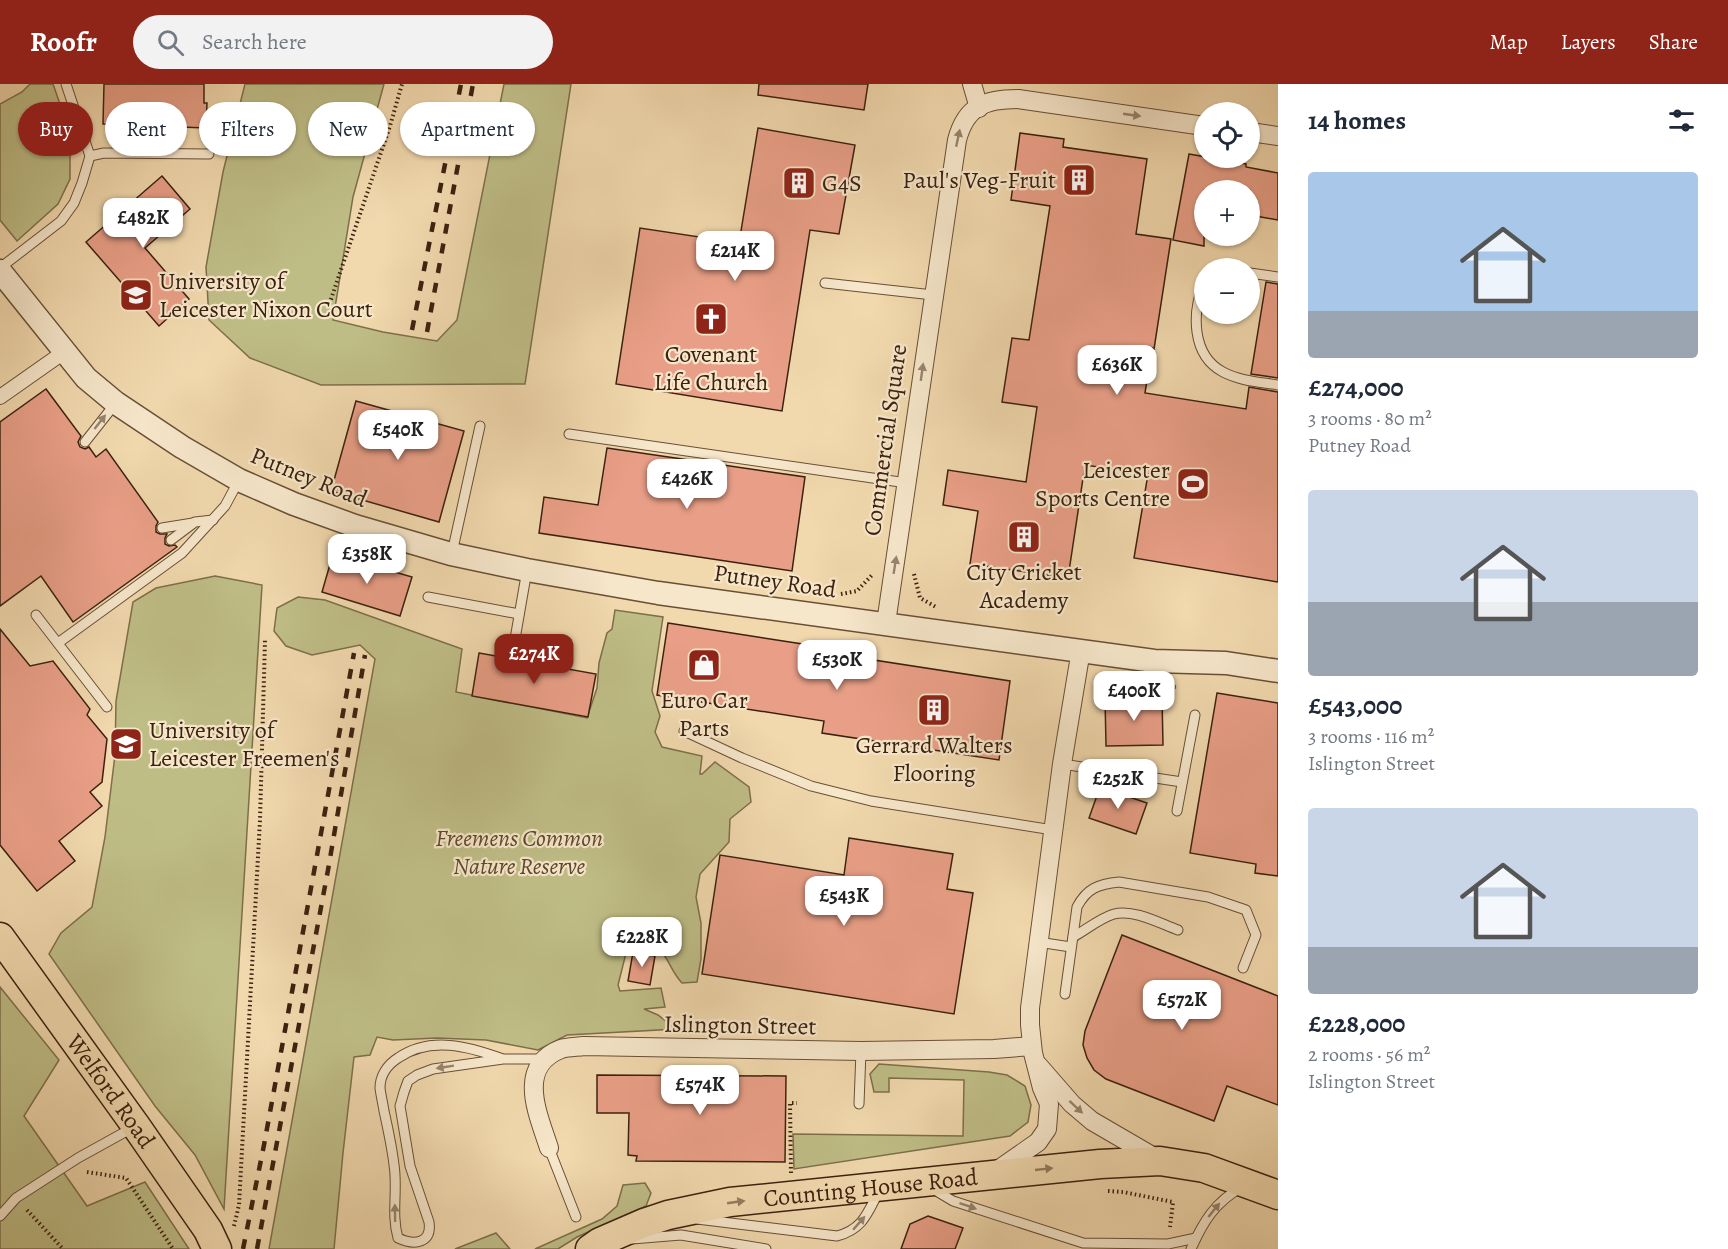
<!DOCTYPE html>
<html lang="en">
<head>
<meta charset="utf-8">
<style>
  body { margin:0; font-family:Alegreya,serif; background:#f2f2f3; color:#1f2937; height:100vh; display:flex; flex-direction:column; font-size:22px; white-space:nowrap }
  * { box-sizing:border-box; margin:0 }
  p { font-size:20px; color:#747a83 }
  .icon { flex:none; width:33px; height:33px; fill:none; stroke:currentColor; stroke-width:2; stroke-linecap:round; stroke-linejoin:round }
  .map { position:relative; flex:1; overflow:hidden }
  .side { display:flex; flex-direction:column; background:#fff; width:450px }
  .side>* { flex:none }
  .banner { position:absolute; left:18px; top:18px; width:570px; height:54px; display:flex; gap:12px }
  .buttons { position:absolute; left:1194px; top:18px; display:grid; gap:12px }
  .buttons a { display:grid; place-items:center; width:66px; height:66px; border-radius:50%; background:#fff; box-shadow:0 2px 4px #0004; font-size:30px }
  .price { position:absolute; translate:-50% -51px; padding:0 14px; border-radius:12px; background:#fff; color:#222; font-size:20px; line-height:39px; filter:drop-shadow(0 2px 3px #0008) }
  .price::after { content:''; position:absolute; left:50%; top:36px; width:18px; height:14px; margin-left:-9px; background:inherit; clip-path:polygon(0 0,100% 0,50% 100%) }
  .price.selected { background:#8f2418; color:#fff }
  ul { padding:0; list-style:none }
  li { display:grid; align-content:center; gap:12px; height:318px; padding:0 30px }
  li span { display:grid; place-items:center; height:186px; border-radius:6px; color:#555 }
  li>.icon { margin-inline-start:auto }
  span .icon { width:108px; height:108px; fill:#fffc; stroke-width:1 }
  li b { font-size:26px }
  h2 { display:flex; justify-content:space-between; align-items:center; height:72px; padding:0 30px; font-size:26px }
  .tag { padding:0 21px; border-radius:27px; background:#fff; box-shadow:0 2px 4px #0004; font-size:21px; line-height:54px }
  .tag.selected { background:#8f2418; color:#fff }
  header { display:flex; align-items:center; gap:36px; box-sizing:border-box; height:84px; padding:0 30px; background:#8f2418; color:#fff }
  header strong { font-size:28px }
  nav { display:flex; gap:33px; margin-inline-start:auto; font-size:21px }
  .search { width:420px; height:54px; background:#f2f2f3; display:flex; align-items:center; gap:15px; box-sizing:border-box; padding:0 21px; border-radius:33px; color:#747a83; font-size:22px }
  main { display:flex; flex:1; min-height:0 }
  .map>svg:first-child { display:block }
  .green { fill:#bfbd86; stroke:#7d6f4a; stroke-width:1.5 }
  .building { fill:#e99f87; stroke:#3b210f; stroke-width:1.5 }
  .lines { fill:none; stroke-linecap:round; stroke-linejoin:round }
  .service-casing { stroke:#684f36; stroke-width:11 }
  .pedestrian-casing { stroke:#684f36; stroke-width:16 }
  .minor-casing { stroke:#684f36; stroke-width:20 }
  .tertiary-casing { stroke:#684f36; stroke-width:25 }
  .primary-casing { stroke:#3b210f; stroke-width:31 }
  .path { stroke:#3b210f; stroke-width:4; stroke-dasharray:1.5 3; stroke-linecap:butt }
  .service { stroke:#f6e6ca; stroke-width:9 }
  .pedestrian { stroke:#f6e6ca; stroke-width:14 }
  .minor { stroke:#f6e6ca; stroke-width:18 }
  .tertiary { stroke:#f6e6ca; stroke-width:22 }
  .primary { stroke:#f1d8ad; stroke-width:28 }
  .rail { stroke:#3b210f; stroke-width:4.5; stroke-dasharray:10 10; stroke-linecap:butt }
  .oneway { fill:#98846c }
  .oneway2 { fill:#967c5e }
  .labels { text-anchor:middle; dominant-baseline:central; stroke-width:4.5; stroke-linejoin:round; paint-order:stroke }
  .poi-label { font-size:24px; fill:#3b210f; stroke:#f6e6ca }
  .street-label { font-size:24px; fill:#3b210f; stroke:#f6e6ca }
  .park-label { font-size:24px; font-style:italic; fill:#5c482d; stroke:#f6e6ca }
</style>
</head>
<body>
<header>
<strong>Roofr</strong>
<div class="search"><svg class="icon" aria-label="search" viewBox="0 0 24 24"><circle cx="10" cy="10" r="6"/><path d="M15 15l6 6"/></svg>Search here</div>
<nav><a>Map</a><a>Layers</a><a>Share</a></nav>
</header>
<main>
<div class="map">
<svg width="1278" height="1165" viewBox="0 0 1278 1165">
  <rect width="100%" height="100%" fill="#f1d8ad"/>
  <filter id="stains"><feTurbulence type="fractalNoise" baseFrequency=".00333" numOctaves="4"/><feColorMatrix values="0 0 0 0 .2 0 0 0 0 .09 0 0 0 0 .02 0 0 0 .5 -.17"/></filter>
  <radialGradient id="worn" r=".72"><stop offset=".6" stop-color="#630" stop-opacity="0"/><stop offset="1" stop-color="#630" stop-opacity=".3"/></radialGradient>
  <g class="green">
    <path d="M30,0h23l17,49v46l-12,25 -41,37 -17,-21v-116l22,-12z"/>
    <path d="M245,0h139l-31,113 -20,123 50,12 54,9 20,-21 47,-236h67l-46,300 -204,1 -71,-27 -41,-38 -3,-53 17,-95z"/>
    <path d="M215,492l47,9 -38,624 -29,-54 -40,-49 -106,-152 12,-21 31,-26 13,-70 10,-82 1,-54 17,-99 23,-14z"/>
    <path d="M298,513l27,3 137,49 -6,43 131,26 10,-30 2,-25 8,-30 5,-4 3,-19 48,7 -11,74 8,25 -5,16 7,15 40,9 -2,18h2l13,-12 34,25 2,15 -21,17 -1,23 -29,32 -4,23 5,26v36l-4,23 -15,1c-12,-13 -12,-24 -25,-36l-29,-2 -10,40 2,6 41,-3 4,19 -21,2 14,6 18,14 -109,6 -29,15 -52,-10 -49,-2 -44,2 -16,-3 -7,18 -16,2 -11,96 -9,96h-65l106,-590 -15,-14 -48,10 -26,-9 -12,-15 3,-23z"/>
    <path d="M0,903l59,73 -35,56 63,90 58,-24 44,67h-189z"/>
    <path d="M879,980l110,8 18,3 18,11 6,19 -3,17 -18,14 -216,33 -1,-35 170,2 1,-56 -75,-2v14h-15l-4,-18z"/>
    <path d="M645,1099l6,10 -5,13 -69,31 -19,12h-23l67,-30 15,-13 6,-21z"/>
    <path d="M496,1149l14,16h-55z"/>
  </g>
  <g class="building">
    <path d="M104,0h100v19h3l-1,25 -103,-4z"/>
    <path d="M759,0h109l-4,26 -106,-15z"/>
    <path d="M758,44l97,17 -16,89 -29,-4 -28,181 -166,-27 24,-156 99,15z"/>
    <path d="M1020,49l44,6 -1,8 84,12 -11,75 35,5 -17,110 -2,-1 -7,45 101,16 3,-22 29,5v190l-144,-24 14,-84 -63,-9 -17,113 -98,-14 8,-53 -35,-6 5,-35 78,12 11,-75 -35,-5 10,-64 17,2 21,-134 -39,-6z"/>
    <path d="M1189,70l57,10v3l32,6v47l-28,-5v-25h-46v56l-31,-6z"/>
    <path d="M162,92l28,33 -45,39 44,51 -30,27 -73,-84z"/>
    <path d="M1266,198l12,2v94l-27,-4z"/>
    <path d="M46,305l35,47 -3,6 2,5 5,2 4,-2 7,10 10,-8 52,73 -2,4v6l4,2h7l-2,4v6l4,2 6,-1 2,2 -104,75 -32,-46 -41,30v-184z"/>
    <path d="M356,317l108,30 -25,91 -108,-31z"/>
    <path d="M607,364l198,29 -13,94 -253,-38 5,-36 54,8z"/>
    <path d="M333,470l79,23 -12,39 -78,-24z"/>
    <path d="M668,539l167,26v5l175,27 -11,79 -177,-27 2,-12 -167,-26z"/>
    <path d="M0,545l30,37 23,-5 37,48 -3,6 20,24 -5,43 -12,10 12,14 -43,35 16,20 -38,30 -37,-46z"/>
    <path d="M479,569l117,21 -8,43 -116,-21z"/>
    <path d="M1217,609l61,10v173l-23,-3 1,-9 -66,-11z"/>
    <path d="M1162,613l1,48 -57,1 -1,-48z"/>
    <path d="M1100,703l47,16 -11,31 -47,-16z"/>
    <path d="M849,754l104,16 -6,35 26,4 -19,121 -252,-40 18,-119 124,20z"/>
    <path d="M1122,851l156,61v109l-51,-19 -13,35 -108,-42 -12,-9 -7,-12 -4,-13 2,-14z"/>
    <path d="M633,868l22,4 -5,29 -22,-4z"/>
    <path d="M597,991l189,1 -1,86 -149,-1 1,-5 -9,-1 1,-42h-32z"/>
    <path d="M928,1132l35,12 -8,21h-54l9,-25z"/>
  </g>
  <g class="lines">
    <g class="service-casing">
      <g id="service">
        <path d="M90,72l14,-3 105,1"/>
        <path d="M0,184l61,-47 13,-18 8,-20 8,-27 -24,-72"/>
        <path d="M1250,189l28,4"/>
        <path d="M825,199l108,12"/>
        <path d="M1204,199c-12,29 -13,72 19,89 17,9 37,10 55,13"/>
        <path d="M569,350l338,49"/>
        <path d="M85,358l30,-38"/>
        <path d="M162,444l31,-5"/>
        <path d="M171,456l24,-18 18,-2"/>
        <path d="M452,469l28,-127"/>
        <path d="M428,513l91,17"/>
        <path d="M36,531l71,92"/>
        <path d="M515,555l12,-69"/>
        <path d="M58,559l124,-90 43,-47 14,-26"/>
        <path d="M684,647l58,27 69,28 60,15 182,29"/>
        <path d="M1062,680l120,18"/>
        <path d="M1177,727l18,-96"/>
        <path d="M1073,853c13,-7 27,-19 41,-23 20,-5 45,9 64,16"/>
        <path d="M1038,858l33,5"/>
        <path d="M1065,910l12,-87c10,-19 22,-23 42,-25l89,15 38,13 10,25 -13,33"/>
        <path d="M503,975c-35,-13 -73,-23 -105,-1 -11,7 -18,18 -18,30 1,8 3,16 4,23 4,18 8,36 10,54 4,24 -3,49 4,73 17,8 34,5 31,-16l-19,-56 -10,-60 4,-14 4,-11 9,-6 16,-6 70,-10h41"/>
        <path d="M859,1020l2,-53"/>
        <path d="M549,1064l27,69"/>
        <path d="M933,1105l20,12 130,42 85,1 28,-6"/>
        <path d="M0,1132l16,-18 62,-40 56,-31"/>
        <path d="M697,1135l140,17c26,-7 30,-22 42,-45"/>
        <path d="M632,1155l49,-4 85,14"/>
        <path d="M1191,1165c12,-27 24,-47 51,-62"/>
      </g>
    </g>
    <g class="pedestrian-casing">
      <path id="pedestrian" d="M0,313l64,-45"/>
    </g>
    <g class="minor-casing">
      <g id="minor">
        <path d="M972,0l7,24"/>
        <path d="M1250,48l28,4"/>
        <path d="M886,539c25,-161 46,-322 71,-483 9,-34 28,-41 61,-41l186,27"/>
        <path d="M1038,981l34,39 20,17 67,39"/>
        <path d="M549,1064c-10,-32 -34,-81 12,-99 6,-2 16,-2 23,-3l277,5 133,-2 38,-3"/>
        <path d="M995,1088l43,-30 9,-13 2,-25 -7,-16 -9,-35 -3,-28v-17l32,-244 19,-114"/>
      </g>
    </g>
    <g class="tertiary-casing">
      <path id="tertiary" d="M0,187l86,107 30,25 66,44 57,33 55,24 61,22 96,28 76,16 131,23 496,68 72,2 52,8"/>
    </g>
    <g class="primary-casing">
      <g id="primary">
        <path id="s1" d="M0,853l136,189 72,104 9,19"/>
        <path id="s2" d="M590,1165l10,-7 44,-19 24,-8 62,-13 370,-38 60,-3 44,7 74,27"/>
      </g>
    </g>
    <g class="path">
      <path d="M328,224l62,-182 12,-42"/>
      <path d="M914,490l6,24 16,9"/>
      <path d="M841,510l16,-3 15,-16"/>
      <path d="M1151,598l-1,6 26,-1"/>
      <path d="M87,1088l39,6 47,71"/>
      <path d="M791,1089l-1,-70h7"/>
      <path d="M1108,1107l15,1 50,10 -3,25"/>
      <path d="M27,1126l36,39"/>
      <path d="M234,1142l5,-21 21,-385 5,-180"/>
    </g>
    <use href="#service" class="service"/>
    <use href="#pedestrian" class="pedestrian"/>
    <use href="#minor" class="minor"/>
    <use href="#tertiary" class="tertiary"/>
    <use href="#primary" class="primary"/>
    <g class="rail">
      <path d="M412,246l49,-246"/>
      <path d="M427,248l46,-248"/>
      <path d="M243,1165l21,-104 90,-492"/>
      <path d="M257,1165l71,-379 37,-215"/>
    </g>
  </g>
  <defs><path id="oneway-solid" d="M-6-.8H1V-3.2L6.5 0L1 3.2V.8H-6Z" transform="scale(1.5)"/></defs>
  <g class="oneway">
    <use href="#oneway-solid" transform="translate(1132 31) rotate(8)"/>
    <use href="#oneway-solid" transform="translate(958 54) rotate(-78)"/>
    <use href="#oneway-solid" transform="translate(922 288) rotate(-82)"/>
    <use href="#oneway-solid" transform="translate(100 338) rotate(-52)"/>
    <use href="#oneway-solid" transform="translate(895 481) rotate(-81)"/>
    <use href="#oneway-solid" transform="translate(445 983) rotate(171)"/>
    <use href="#oneway-solid" transform="translate(1076 1023) rotate(43)"/>
    <use href="#oneway-solid" transform="translate(968 1122) rotate(19)"/>
    <use href="#oneway-solid" transform="translate(1214 1126) rotate(-51)"/>
    <use href="#oneway-solid" transform="translate(395 1129) rotate(-91)"/>
    <use href="#oneway-solid" transform="translate(859 1139) rotate(-49)"/>
  </g>
  <g class="oneway2">
    <use href="#oneway-solid" transform="translate(1044 1085) rotate(-6)"/>
    <use href="#oneway-solid" transform="translate(736 1118) rotate(-8)"/>
  </g>
  <defs>
    <g id="building-square" transform="scale(1.725)"><rect x="-9" y="-9" width="18" height="18" rx="4" fill="#8f2418" stroke="#f6e6ca"/><path d="M-4-6H4V6H1V3H-1V6H-4ZM-2.5-4.3h1.7v1.8h-1.7ZM.8-4.3h1.7v1.8H.8ZM-2.5-1h1.7V.8h-1.7ZM.8-1h1.7V.8H.8Z" fill="#fff"/></g>
    <g id="university-square" transform="scale(1.725)"><rect x="-9" y="-9" width="18" height="18" rx="4" fill="#8f2418" stroke="#f6e6ca"/><path d="M0-5L7-2L0 1L-7-2ZM-4 1L0 2.5L4 1V4Q0 6-4 4Z" fill="#fff"/></g>
    <g id="church-square" transform="scale(1.725)"><rect x="-9" y="-9" width="18" height="18" rx="4" fill="#8f2418" stroke="#f6e6ca"/><path d="M-1.2-6h2.4v3.5h3.3v2.4h-3.3V6h-2.4V-.1h-3.3v-2.4h3.3Z" fill="#fff"/></g>
    <g id="stadium-square" transform="scale(1.725)"><rect x="-9" y="-9" width="18" height="18" rx="4" fill="#8f2418" stroke="#f6e6ca"/><path d="M0-5a6.5 5 0 1 0 0 10a6.5 5 0 1 0 0-10ZM-3.5-1.8h7v3.6h-7Z" fill="#fff"/></g>
    <g id="shop-square" transform="scale(1.725)"><rect x="-9" y="-9" width="18" height="18" rx="4" fill="#8f2418" stroke="#f6e6ca"/><path d="M-5-2.5h2.3a2.7 3.5 0 0 1 5.4 0H5L5.5 6h-11ZM-1.5-2.5h3a1.5 2.3 0 0 0-3 0Z" fill="#fff"/></g>
  </defs>
  <g fill-rule="evenodd">
    <use href="#building-square" x="1079" y="96"/>
    <use href="#building-square" x="799" y="99"/>
    <use href="#university-square" x="136" y="211"/>
    <use href="#church-square" x="711" y="235"/>
    <use href="#stadium-square" x="1193" y="400"/>
    <use href="#building-square" x="1024" y="453"/>
    <use href="#shop-square" x="704" y="581"/>
    <use href="#building-square" x="934" y="626"/>
    <use href="#university-square" x="126" y="660"/>
  </g>
  <g class="labels">
    <g class="poi-label">
      <text x="1056" y="96" text-anchor="end">Paul's Veg-Fruit</text>
      <text x="822" y="99" text-anchor="start">G4S</text>
      <text x="159" y="197" text-anchor="start">University of<tspan x="159" dy="28">Leicester Nixon Court</tspan></text>
      <text x="711" y="270">Covenant<tspan x="711" dy="28">Life Church</tspan></text>
      <text x="1170" y="386" text-anchor="end">Leicester<tspan x="1170" dy="28">Sports Centre</tspan></text>
      <text x="1024" y="488">City Cricket<tspan x="1024" dy="28">Academy</tspan></text>
      <text x="704" y="616">Euro Car<tspan x="704" dy="28">Parts</tspan></text>
      <text x="149" y="646" text-anchor="start">University of<tspan x="149" dy="28">Leicester Freemen's</tspan></text>
      <text x="934" y="661">Gerrard Walters<tspan x="934" dy="28">Flooring</tspan></text>
    </g>
    <g class="street-label">
      <text transform="translate(885 356) rotate(-82)">Commercial Square</text>
      <text transform="translate(309 393) rotate(22)">Putney Road</text>
      <text transform="translate(775 497) rotate(8)">Putney Road</text>
      <text transform="translate(740 941) rotate(1)">Islington Street</text>
      <text stroke="none"><textPath href="#s1" startOffset="190">Welford Road</textPath></text>
      <text stroke="none"><textPath href="#s2" startOffset="290">Counting House Road</textPath></text>
    </g>
    <g class="park-label">
      <text x="519" y="754">Freemens Common<tspan x="519" dy="28">Nature Reserve</tspan></text>
    </g>
  </g>
  <rect width="100%" height="100%" filter="url(#stains)"/>
  <rect width="100%" height="100%" fill="url(#worn)"/>
</svg>
<div class="buttons">
<a><svg class="icon" aria-label="locate" viewBox="0 0 24 24"><circle cx="12" cy="12" r="6"/><path d="M12 2v4M12 18v4M2 12h4M18 12h4"/></svg></a>
<a>+</a>
<a>−</a>
</div>
<b class="price" style="left:143px;top:165px">£482K</b>
<b class="price" style="left:735px;top:198px">£214K</b>
<b class="price" style="left:1117px;top:312px">£636K</b>
<b class="price" style="left:398px;top:377px">£540K</b>
<b class="price" style="left:687px;top:426px">£426K</b>
<b class="price" style="left:367px;top:501px">£358K</b>
<b class="price selected" style="left:534px;top:601px">£274K</b>
<b class="price" style="left:837px;top:607px">£530K</b>
<b class="price" style="left:1134px;top:638px">£400K</b>
<b class="price" style="left:1118px;top:726px">£252K</b>
<b class="price" style="left:844px;top:843px">£543K</b>
<b class="price" style="left:642px;top:884px">£228K</b>
<b class="price" style="left:1182px;top:947px">£572K</b>
<b class="price" style="left:700px;top:1032px">£574K</b>
<div class="banner">
<a class="tag selected">Buy</a>
<a class="tag">Rent</a>
<a class="tag">Filters</a>
<a class="tag">New</a>
<a class="tag">Apartment</a>
</div>
</div>
<section class="side">
<h2>14 homes<svg class="icon" aria-label="filters" viewBox="0 0 24 24"><path d="M4 7h16M4 17h16"/><circle cx="9" cy="7" r="2"/><circle cx="15" cy="17" r="2"/></svg></h2>
<ul>
<li><span style="background:linear-gradient(#a9c7e8 75%,#9aa5b1 0)"><svg class="icon" aria-label="home" viewBox="0 0 24 24"><path d="M3 11l9-7 9 7M6 9v11h12V9"/></svg></span><div><b>£274,000</b><p>3 rooms · 80 m²</p><p>Putney Road</p></div></li>
<li><span style="background:linear-gradient(#c9d6e8 60%,#9aa5b1 0)"><svg class="icon" aria-label="home" viewBox="0 0 24 24"><path d="M3 11l9-7 9 7M6 9v11h12V9"/></svg></span><div><b>£543,000</b><p>3 rooms · 116 m²</p><p>Islington Street</p></div></li>
<li><span style="background:linear-gradient(#c9d6e8 75%,#9aa5b1 0)"><svg class="icon" aria-label="home" viewBox="0 0 24 24"><path d="M3 11l9-7 9 7M6 9v11h12V9"/></svg></span><div><b>£228,000</b><p>2 rooms · 56 m²</p><p>Islington Street</p></div></li>
</ul>
</section>
</main>
</body>
</html>
